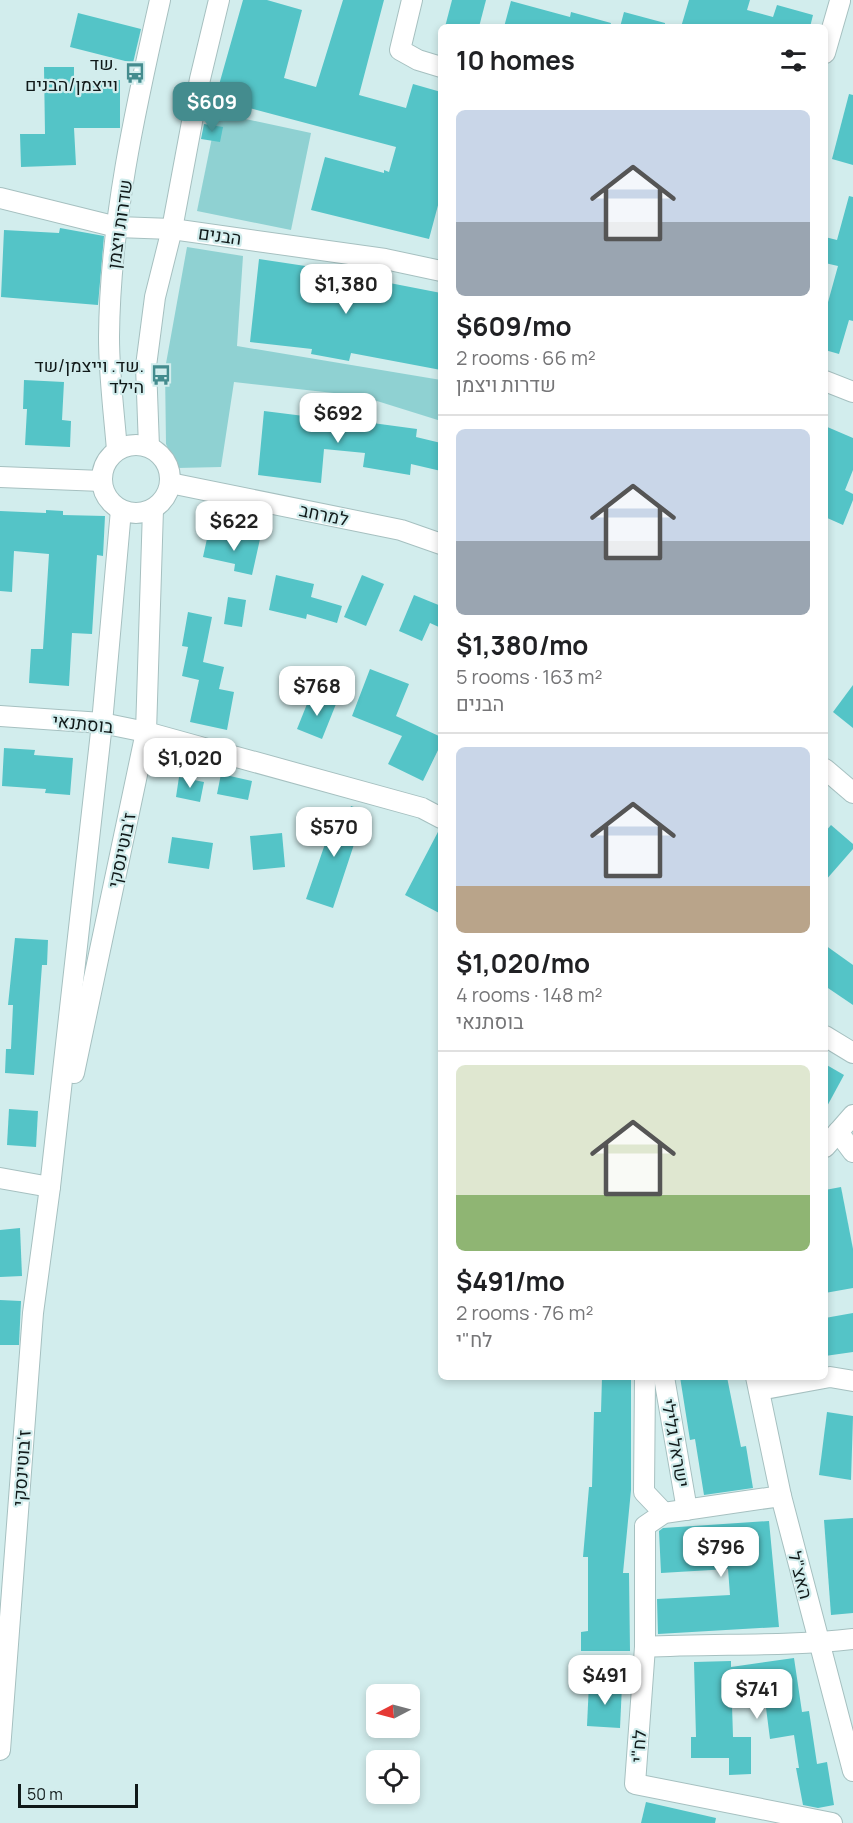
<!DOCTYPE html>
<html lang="en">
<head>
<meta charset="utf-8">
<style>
  body { margin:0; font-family:Manrope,Heebo,sans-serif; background:#f6f6f6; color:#202124; height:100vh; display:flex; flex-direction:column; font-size:22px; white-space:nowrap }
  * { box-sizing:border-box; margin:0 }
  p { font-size:20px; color:#757577 }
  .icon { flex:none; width:33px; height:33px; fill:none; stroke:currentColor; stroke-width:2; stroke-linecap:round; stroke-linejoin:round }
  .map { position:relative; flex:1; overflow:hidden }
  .drawer { position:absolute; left:438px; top:24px; width:390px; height:1356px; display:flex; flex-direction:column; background:#fff; border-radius:9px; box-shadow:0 3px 9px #0003 }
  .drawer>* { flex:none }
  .needle { width:39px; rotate:264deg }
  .tools { position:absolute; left:366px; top:1684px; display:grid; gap:12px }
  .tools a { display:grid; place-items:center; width:54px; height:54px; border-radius:9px; background:#fff; box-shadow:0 3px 9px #0003; font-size:30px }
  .scale { position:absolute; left:18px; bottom:15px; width:120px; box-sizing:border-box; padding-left:6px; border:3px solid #101919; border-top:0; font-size:16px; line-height:21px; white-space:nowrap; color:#101919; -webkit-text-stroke:4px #d2eded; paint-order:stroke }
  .price { position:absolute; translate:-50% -51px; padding:0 14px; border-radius:12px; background:#fff; color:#222; font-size:20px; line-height:39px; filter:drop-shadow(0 2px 3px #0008) }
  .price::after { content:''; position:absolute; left:50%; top:36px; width:18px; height:14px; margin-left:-9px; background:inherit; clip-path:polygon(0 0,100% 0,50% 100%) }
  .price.on { background:#448c8e; color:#fff }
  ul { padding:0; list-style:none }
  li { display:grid; align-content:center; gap:12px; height:318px; padding:0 18px }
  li+li { border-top:2px solid #e0e0e0 }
  li span { display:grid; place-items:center; height:186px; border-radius:9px; color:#555 }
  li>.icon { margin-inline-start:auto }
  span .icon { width:108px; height:108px; fill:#fffc; stroke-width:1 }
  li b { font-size:26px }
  h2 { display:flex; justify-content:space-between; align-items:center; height:72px; padding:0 18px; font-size:26px }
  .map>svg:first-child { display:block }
  .green { fill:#8fd1d2 }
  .building { fill:#54c4c7 }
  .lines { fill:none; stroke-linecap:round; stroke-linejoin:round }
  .minor-casing { stroke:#a6c0c0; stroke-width:22 }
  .minor { stroke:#fff; stroke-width:20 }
  .labels { text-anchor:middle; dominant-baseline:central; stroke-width:4.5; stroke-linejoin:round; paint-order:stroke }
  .poi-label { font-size:18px; fill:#101919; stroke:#d2eded; text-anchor:end }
  .street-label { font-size:18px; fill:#101919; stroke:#d2eded }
</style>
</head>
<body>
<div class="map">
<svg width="853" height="1823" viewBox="0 0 853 1823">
  <rect width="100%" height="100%" fill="#d2eded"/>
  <g class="green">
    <path d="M217,113l94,20 -20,97 -94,-19z"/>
    <path d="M187,247l56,9 -6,90 204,34v41l-80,-25 -127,-14 -13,85 -44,1 -11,-24 -1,-75z"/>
  </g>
  <g class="building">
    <path d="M243,0h24l35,10 -18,68 32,9 27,-87h41l-25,95 47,13 7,-24 28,8v102l-12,45 -118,-29 14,-53 59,16v-3l5,2 7,-25 -181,-48z"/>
    <path d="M452,0h34l-7,27h-34z"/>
    <path d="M689,0h61l-3,10 26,7 4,-12 36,10 -3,12h-129z"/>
    <path d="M511,1l59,16 1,-5 40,11 -1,4h-106z"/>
    <path d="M624,12l41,11v4h-45z"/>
    <path d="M78,13l63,16 -8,34 -63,-16z"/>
    <path d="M44,67h30v13h46v48h-46l2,37 -55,2 -1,-33h25z"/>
    <path d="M849,94l4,1v70l-21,-6z"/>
    <path d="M204,124l19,3 -3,15 -19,-3z"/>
    <path d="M849,196l4,1v124l-4,-1 -10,34 -14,-4v-37l13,-47 -13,-3v-26l12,3z"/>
    <path d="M60,228l44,8 -6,69 -97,-8 3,-67 55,3z"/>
    <path d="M259,259l106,16 -1,3 77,15v77l-90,-17 -2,8 -38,-7 1,-5 -62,-7z"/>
    <path d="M24,380l40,2 -2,38 9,1 -1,26 -45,-2 2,-36h-4z"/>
    <path d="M306,397l24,2 -2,18 89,12 -1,8 25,6v28l-30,-7 -1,11 -47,-8 2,-14 -41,-4 -3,34 -63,-8 6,-64 40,5z"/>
    <path d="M825,426l28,12v32l-8,20 8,4v6l-10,25 -18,-8z"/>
    <path d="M46,510l17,1v4l42,1 -2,40 -6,-1 -5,79 -20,-1 -3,53 -40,-3 2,-34h12l6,-95 -35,-3 -2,41 -12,-1v-80l46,2z"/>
    <path d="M208,534l32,7 2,-6 18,4 -8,36 -18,-4 1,-7 -32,-7z"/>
    <path d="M276,575l38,9 -3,13 31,9 -5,17 -30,-9 -1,5 -37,-9z"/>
    <path d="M362,575l22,9 -18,42 -22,-9z"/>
    <path d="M414,595l27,11v22l-11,-5 -8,18 -23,-10z"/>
    <path d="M228,597l18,3 -4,27 -18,-3z"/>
    <path d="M188,612l24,5 -9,45 21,5 -5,22 15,3 -7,38 -37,-8 9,-42 -17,-4 6,-29 -6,-1z"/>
    <path d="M370,669l39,15 -13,32 45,21v7l-18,37 -35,-17 14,-28 -50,-20z"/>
    <path d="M853,685v43l-20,-16z"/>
    <path d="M311,694l25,10 -14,35 -25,-10z"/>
    <path d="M4,748l31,2 -1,5 39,3 -3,37 -25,-2 1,-4 -44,-3z"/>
    <path d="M221,774l31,7 -4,19 -31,-6z"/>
    <path d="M179,777l25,5 -4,20 -24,-5z"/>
    <path d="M351,806l14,5 -32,97 -27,-9 19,-55 -13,-4 6,-18 24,9z"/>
    <path d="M831,825l22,19v5l-28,32v-49z"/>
    <path d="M439,830h2v84l-36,-19z"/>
    <path d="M282,833l3,34 -32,3 -3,-34z"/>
    <path d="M172,837l41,6 -4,26 -41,-6z"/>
    <path d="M15,938l33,2 -1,25h-5l-8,110 -29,-2 1,-24h5l2,-44h-5z"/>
    <path d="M825,945l28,20v40l-28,-19z"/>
    <path d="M825,1064l19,11 -19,35z"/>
    <path d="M9,1109l29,2 -2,36 -29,-2z"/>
    <path d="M841,1187l12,62v39l-28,5v-103z"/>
    <path d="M20,1228l2,48 -22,1v-47z"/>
    <path d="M0,1300l21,1 -2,44h-19z"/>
    <path d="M853,1313v39l-28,4v-38z"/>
    <path d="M602,1377h29v113l-8,83h6l1,78h-49v-19l7,-1v-74h-5l6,-70h3l2,-75h7z"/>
    <path d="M680,1377h47l14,70 5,-1 7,42 -49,7 -9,-56 -5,1z"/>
    <path d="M827,1412l26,4 -2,64 -32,-5z"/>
    <path d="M853,1518v95l-22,2 -7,-95z"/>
    <path d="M769,1521l10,106 -121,7 -1,-35 73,-4 -2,-26 -67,4 -2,-42 4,-3z"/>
    <path d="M794,1658l8,54 7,-1 8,53 10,-2 7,43 -16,3 -15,-3 -7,-37h3l-5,-33 -24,4 -5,-39 -33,5 1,32h18v37l-22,1v-17h-38v-21h5l-2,-75 37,-1v6z"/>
    <path d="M589,1683l33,2 -2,43 -33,-2z"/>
    <path d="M646,1802l70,16 -1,5h-74z"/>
  </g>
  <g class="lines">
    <g class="minor-casing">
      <g id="minor">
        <path d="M412,0l-12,50 18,10 23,7"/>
        <path d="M825,53l15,-52"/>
        <path d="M0,198l117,29 55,2 213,30 56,12"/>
        <path d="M825,381l28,11"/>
        <circle cx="136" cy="479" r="34"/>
        <path d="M149,447l-3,-81 9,-69 17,-68 28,-150 19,-79"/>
        <path d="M117,450c-3,-37 -8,-75 -8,-113 1,-114 26,-227 51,-337"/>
        <path d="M0,477l102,4"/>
        <path d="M170,483l231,47 40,14"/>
        <path d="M0,716l102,7 44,9 276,76 19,10"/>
        <path d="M825,769l28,24"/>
        <path d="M825,1036l28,17"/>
        <path d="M74,1073l72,-341 7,-223"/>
        <path d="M838,1132l15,20"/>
        <path d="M825,1147l28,-32"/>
        <path d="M0,1178l50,9"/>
        <path d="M645,1377l-1,115 20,21"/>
        <path d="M664,1377l23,133"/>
        <path d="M756,1377l25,119 72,275"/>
        <path d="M759,1390l71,-13 23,4"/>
        <path d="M645,1647v-121l19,-13 117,-17"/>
        <path d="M0,1750l33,-437 17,-126 52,-464 19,-213"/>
        <path d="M832,1823l-197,-39 10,-137c69,-4 139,0 208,-8"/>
      </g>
    </g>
    <use href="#minor" class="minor"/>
  </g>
  <defs>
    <g id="bus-bare" transform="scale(1.62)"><path d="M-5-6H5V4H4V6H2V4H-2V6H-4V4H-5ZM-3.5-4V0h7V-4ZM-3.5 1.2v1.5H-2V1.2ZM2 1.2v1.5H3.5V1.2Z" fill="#448c8e" stroke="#d2eded" stroke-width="2.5" paint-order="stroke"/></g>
  </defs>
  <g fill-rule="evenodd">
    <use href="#bus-bare" x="135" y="73"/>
    <use href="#bus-bare" x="161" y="375"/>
  </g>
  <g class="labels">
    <g class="poi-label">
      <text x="118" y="63">שד.<tspan x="118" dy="21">וייצמן/הבנים</tspan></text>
      <text x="144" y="365">שד. וייצמן/שד.<tspan x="144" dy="21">הילד</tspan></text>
    </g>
    <g class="street-label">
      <text transform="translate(119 224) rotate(-82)">שדרות ויצמן</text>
      <text transform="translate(220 235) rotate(8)">הבנים</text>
      <text transform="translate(324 514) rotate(12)">למרחב</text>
      <text transform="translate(83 723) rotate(6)">בוסתנאי</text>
      <text transform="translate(121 850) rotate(-78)">ז'בוטינסקי</text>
      <text transform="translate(676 1443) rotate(80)">ישראל גלילי</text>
      <text transform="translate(21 1468) rotate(-86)">ז'בוטינסקי</text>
      <text transform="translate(801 1575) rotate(75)">האצ"ל</text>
      <text transform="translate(638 1746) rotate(-86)">לח"י</text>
    </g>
  </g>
</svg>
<div class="tools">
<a><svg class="needle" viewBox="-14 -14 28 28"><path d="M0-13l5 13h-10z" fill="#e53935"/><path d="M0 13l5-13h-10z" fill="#757577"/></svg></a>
<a><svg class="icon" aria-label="locate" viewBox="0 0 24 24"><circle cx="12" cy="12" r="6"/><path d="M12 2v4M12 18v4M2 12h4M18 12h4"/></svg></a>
</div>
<div class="scale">50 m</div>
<b class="price on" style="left:212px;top:133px">$609</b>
<b class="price" style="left:346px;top:315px">$1,380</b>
<b class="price" style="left:338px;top:444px">$692</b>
<b class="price" style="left:234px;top:552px">$622</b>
<b class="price" style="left:317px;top:717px">$768</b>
<b class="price" style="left:190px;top:789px">$1,020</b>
<b class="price" style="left:334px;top:858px">$570</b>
<b class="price" style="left:721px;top:1578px">$796</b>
<b class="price" style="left:605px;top:1706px">$491</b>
<b class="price" style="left:757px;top:1720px">$741</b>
<section class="drawer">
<h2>10 homes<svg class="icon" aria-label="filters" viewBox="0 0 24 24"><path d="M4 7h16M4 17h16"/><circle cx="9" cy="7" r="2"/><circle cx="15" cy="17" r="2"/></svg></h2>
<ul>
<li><span style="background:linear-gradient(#c9d6e8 60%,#9aa5b1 0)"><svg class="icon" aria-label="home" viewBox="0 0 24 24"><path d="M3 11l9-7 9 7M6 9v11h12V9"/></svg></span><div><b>$609/mo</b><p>2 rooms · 66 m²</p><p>שדרות ויצמן</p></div></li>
<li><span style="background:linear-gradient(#c9d6e8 60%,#9aa5b1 0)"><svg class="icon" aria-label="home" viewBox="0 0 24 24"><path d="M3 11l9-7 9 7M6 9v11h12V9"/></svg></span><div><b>$1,380/mo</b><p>5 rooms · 163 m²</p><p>הבנים</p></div></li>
<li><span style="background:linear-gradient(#c9d6e8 75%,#b9a48a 0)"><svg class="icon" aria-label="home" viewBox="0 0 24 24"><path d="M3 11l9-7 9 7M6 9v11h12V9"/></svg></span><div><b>$1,020/mo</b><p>4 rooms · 148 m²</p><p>בוסתנאי</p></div></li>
<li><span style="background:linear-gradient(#dfe7d0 70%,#8fb573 0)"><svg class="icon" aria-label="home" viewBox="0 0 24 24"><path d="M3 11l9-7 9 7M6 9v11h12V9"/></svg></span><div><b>$491/mo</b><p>2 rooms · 76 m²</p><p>לח&quot;י</p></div></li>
</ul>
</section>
</div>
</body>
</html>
